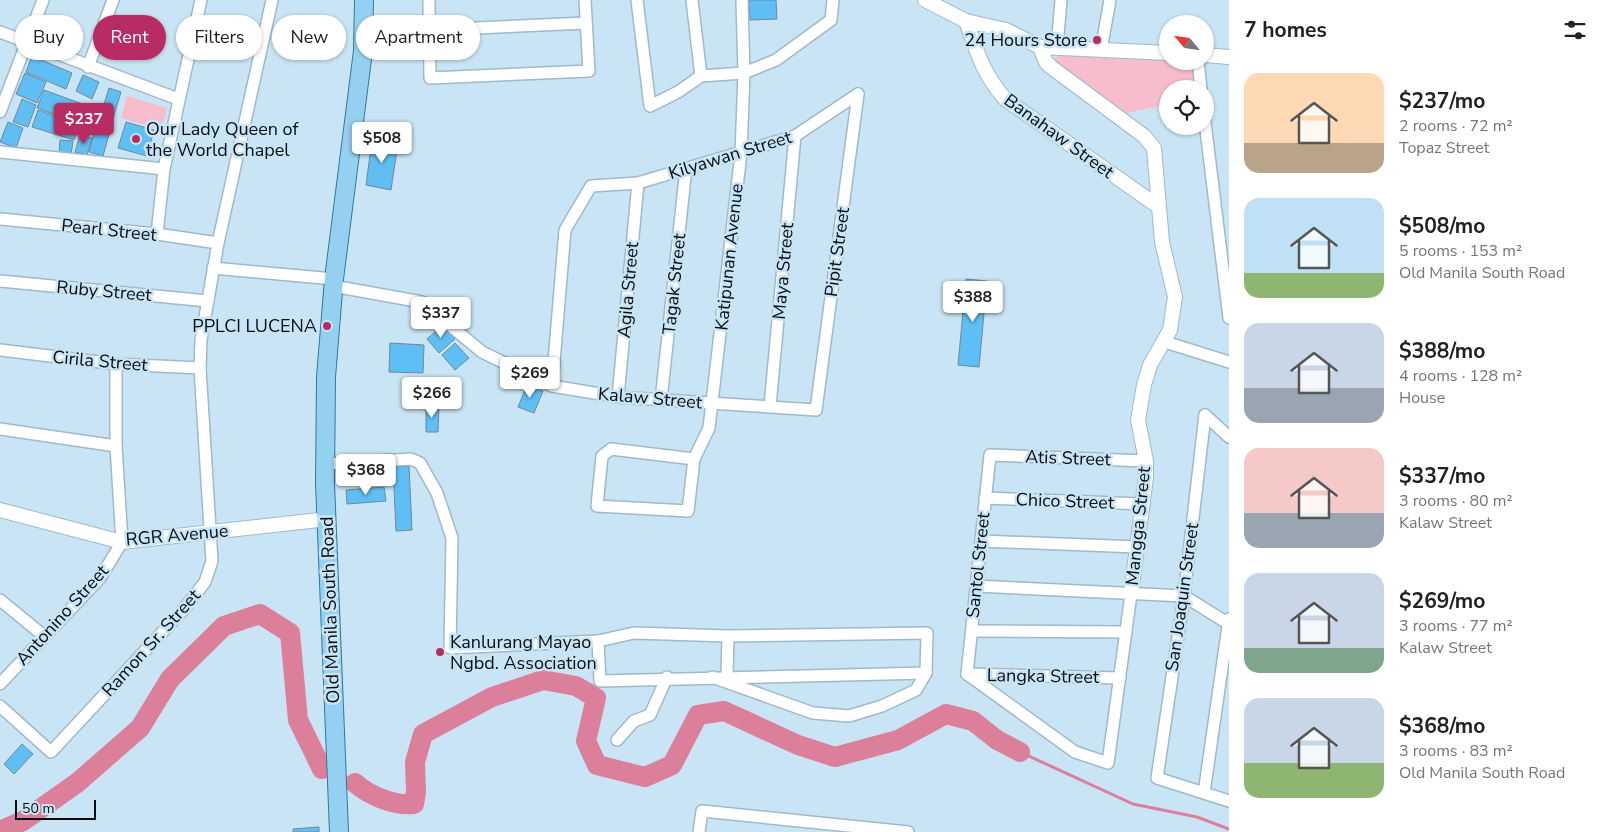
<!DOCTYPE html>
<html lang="en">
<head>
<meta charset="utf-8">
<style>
  body { margin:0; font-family:"Nunito Sans",sans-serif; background:#f6f6f6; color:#202124; height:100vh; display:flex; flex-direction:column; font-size:19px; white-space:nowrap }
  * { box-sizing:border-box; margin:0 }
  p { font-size:16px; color:#757577 }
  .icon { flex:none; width:28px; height:28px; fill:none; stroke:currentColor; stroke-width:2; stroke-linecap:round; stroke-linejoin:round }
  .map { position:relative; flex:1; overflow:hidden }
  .panel { display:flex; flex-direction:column; background:#fff; width:375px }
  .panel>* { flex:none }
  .banner { position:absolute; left:15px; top:15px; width:475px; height:45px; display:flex; gap:10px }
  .needle { width:32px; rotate:299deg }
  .controls { position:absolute; left:1159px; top:15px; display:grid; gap:10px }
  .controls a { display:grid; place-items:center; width:55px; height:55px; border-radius:50%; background:#fff; box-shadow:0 1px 4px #0004; font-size:25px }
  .scale { position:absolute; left:15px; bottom:12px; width:81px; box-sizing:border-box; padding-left:5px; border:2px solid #050e13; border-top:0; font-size:14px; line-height:18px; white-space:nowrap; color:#050e13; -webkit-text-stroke:4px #c9e4f4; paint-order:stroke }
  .price { position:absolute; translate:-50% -42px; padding:0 11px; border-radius:5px; background:#fff; color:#222; font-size:16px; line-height:32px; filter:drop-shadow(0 1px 2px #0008) }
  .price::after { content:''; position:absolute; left:50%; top:30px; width:15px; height:11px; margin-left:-8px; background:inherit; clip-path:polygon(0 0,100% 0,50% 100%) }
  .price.selected { background:#b82c63; color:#fff }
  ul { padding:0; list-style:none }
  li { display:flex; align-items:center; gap:15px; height:125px; padding:0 15px }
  li span { display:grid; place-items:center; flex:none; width:140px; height:100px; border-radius:15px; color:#555 }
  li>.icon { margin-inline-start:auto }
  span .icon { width:60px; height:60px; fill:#fffc; stroke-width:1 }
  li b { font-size:21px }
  h2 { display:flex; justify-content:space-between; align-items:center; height:60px; padding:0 15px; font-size:21px }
  .chip { padding:0 18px; border-radius:22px; background:#fff; box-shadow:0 1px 4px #0004; font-size:18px; line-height:45px }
  .chip.selected { background:#b82c63; color:#fff }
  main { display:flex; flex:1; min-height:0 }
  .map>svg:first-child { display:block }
  .green { fill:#f8bdcc }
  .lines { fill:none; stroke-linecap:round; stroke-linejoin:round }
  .stream { stroke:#dc7f9a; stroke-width:3 }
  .river { stroke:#dc7f9a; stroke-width:20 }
  .building { fill:#5fbff4; stroke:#708897 }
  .minor-casing { stroke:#9fb9c9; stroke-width:14 }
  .tertiary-casing { stroke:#9fb9c9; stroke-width:16 }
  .primary-casing { stroke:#34779c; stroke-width:20 }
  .minor { stroke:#fff; stroke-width:11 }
  .tertiary { stroke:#fff; stroke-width:14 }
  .primary { stroke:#94d0f0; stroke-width:18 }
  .poi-dot { fill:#b82c63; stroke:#c9e4f4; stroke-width:2 }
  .labels { text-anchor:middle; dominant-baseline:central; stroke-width:5; stroke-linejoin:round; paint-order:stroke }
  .poi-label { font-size:18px; fill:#050e13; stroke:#c9e4f4; text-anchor:end }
  .street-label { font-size:18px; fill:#050e13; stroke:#c9e4f4 }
</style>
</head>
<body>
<main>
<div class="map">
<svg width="1229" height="832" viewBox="0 0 1229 832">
  <rect width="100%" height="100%" fill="#c9e4f4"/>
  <g class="green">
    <path d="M1060,54l132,7 3,24 -5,4h-22l-1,15 -2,1 -39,8 -72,-53z"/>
    <path d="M127,96l40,12 -6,22 -40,-12z"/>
  </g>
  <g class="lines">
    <path class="stream" d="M1020,752l113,52 64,13 32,12"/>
    <g class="river">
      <path d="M355,783c15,13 39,23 59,21l2,-12 -1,-30 8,-28 69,-37 51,-17 33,6 20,12 -10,43 11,24 48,12 27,-12 26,-50 26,-4 74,34 37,12 63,-17 48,-26 27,7 24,19 23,12"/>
      <path d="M0,831l23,-10 54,-38 63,-55 30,-49 54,-53 36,-12 30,19 8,87 24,49"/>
    </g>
  </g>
  <g class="building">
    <path d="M749,0h27l1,19 -27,1z"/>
    <path d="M32,56l40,17 -6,16 -40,-17z"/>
    <path d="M25,73l21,9 -9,21 -21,-9z"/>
    <path d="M83,75l16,7 -7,17 -16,-8z"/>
    <path d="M109,88l12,4 -10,33 -12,-4z"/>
    <path d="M44,90l55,20 -6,18 -56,-20z"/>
    <path d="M22,99l14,6 -8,22 -15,-5z"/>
    <path d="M38,110l41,14 -5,16 -42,-13z"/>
    <path d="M8,122l15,6 -7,20 -16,-6z"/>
    <path d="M126,122l28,8 -7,26 -29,-8z"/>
    <path d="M97,123l14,4 -8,29 -14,-4z"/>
    <path d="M80,135l12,3 -5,17 -12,-3z"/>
    <path d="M60,140l13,1 -2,14 -12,-2z"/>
    <path d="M372,140l26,3 -7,47 -25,-5z"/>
    <path d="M966,279l21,2 -8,86 -21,-2z"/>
    <path d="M443,325l12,14 -16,14 -12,-14z"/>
    <path d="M390,343l34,2 -1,28 -34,-1z"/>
    <path d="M455,343l14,15 -14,12 -13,-15z"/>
    <path d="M527,385l16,6 -9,22 -16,-6z"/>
    <path d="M426,406h13l-1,26h-12z"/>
    <path d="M409,466l3,64 -16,1 -3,-64z"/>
    <path d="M384,487l2,14 -39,3 -1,-14z"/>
    <path d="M22,744l11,10 -19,20 -10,-10z"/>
    <path d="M319,827v5h-26v-3z"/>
  </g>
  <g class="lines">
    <g class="minor-casing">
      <g id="minor">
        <path d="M429,0l1,78 159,-7 -4,-71"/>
        <path d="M637,0l13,106 28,-14 23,-16 43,-3 32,-13 55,-40 2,-20"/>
        <path d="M692,0l9,76"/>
        <path d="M431,30l155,-7"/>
        <path d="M0,32l178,67"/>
        <path d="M1057,47l4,-47"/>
        <path d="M1101,50l9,-50"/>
        <path d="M1198,61l3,28"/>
        <path d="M88,67l25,-67"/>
        <path d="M0,112l43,-112"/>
        <path d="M1205,122l24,196"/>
        <path d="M0,152l164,17"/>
        <path d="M0,219l157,15 61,9"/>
        <path d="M157,234l7,-65 37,-169"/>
        <path d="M213,268l121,11"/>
        <path d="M0,281l208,20"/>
        <path d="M333,286l89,16 60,50 70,34 66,11 198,13 42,-316"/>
        <path d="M1165,342l64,20"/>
        <path d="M0,350l116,14 84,4"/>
        <path d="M552,386l13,-156 26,-44 47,-3 157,-47 63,-42"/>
        <path d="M618,397l20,-214"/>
        <path d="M661,400l25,-232"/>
        <path d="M770,406l25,-270"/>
        <path d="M1205,415l-21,181 -27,182 72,23"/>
        <path d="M1205,415l24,22"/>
        <path d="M0,429l116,17"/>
        <path d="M694,459l-83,-10 -9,7 -5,50 91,5 6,-52 15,-31 32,-275 3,-80 -2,-73"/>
        <path d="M326,464l85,-5 9,4 17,30 15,45 -2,110 148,-7 36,-8 94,3 199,-3 -1,40 -10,17 -34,16 -33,10 -36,-3 -101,-36"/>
        <path d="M985,498l159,6"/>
        <path d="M981,541l157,6"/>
        <path d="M976,586l208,10 45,28"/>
        <path d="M0,600l44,36"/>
        <path d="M972,631l154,1"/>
        <path d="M598,641l2,40 326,-8"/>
        <path d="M967,674l23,-219 156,6"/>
        <path d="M967,674l108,78 33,11 23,-169"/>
        <path d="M967,674l153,4"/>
        <path d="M727,677l1,-41"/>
        <path d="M0,684l100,-106 22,-36 -6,-96v-82"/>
        <path d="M0,706l51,46 132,-142 22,-28 7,-21 -12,-193 1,-28 17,-97 54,-243"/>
        <path d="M617,740l17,-19 16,-6 17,-38"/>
        <path d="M1204,793l25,-174"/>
        <path d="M699,832l3,-21 206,21"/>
      </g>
    </g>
    <g class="tertiary-casing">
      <g id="tertiary">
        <path d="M925,0l41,21 40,9 34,17 128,6"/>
        <path d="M966,21c11,31 17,53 39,78l154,108"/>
        <path d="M1040,47l6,15 5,5 93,69 10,12 8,94 13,55 -5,33 -20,35 -6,20 -6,35 8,41v16l-15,117"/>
        <path d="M1205,55l24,2"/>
        <path d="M0,510l122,32 206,-23"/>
      </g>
    </g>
    <g class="primary-casing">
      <path id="primary" d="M339,832l-14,-349 1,-106 8,-98 29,-228 1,-51"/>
    </g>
    <use href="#minor" class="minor"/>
    <use href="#tertiary" class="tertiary"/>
    <use href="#primary" class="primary"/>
  </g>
  <g class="poi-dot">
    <circle cx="1097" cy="40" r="5"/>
    <circle cx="136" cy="139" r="5"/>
    <circle cx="327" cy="326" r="5"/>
    <circle cx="440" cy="652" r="5"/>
  </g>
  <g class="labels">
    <g class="poi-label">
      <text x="1087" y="40">24 Hours Store</text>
      <text x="146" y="129" text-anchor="start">Our Lady Queen of<tspan x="146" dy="21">the World Chapel</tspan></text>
      <text x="317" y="326">PPLCI LUCENA</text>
      <text x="450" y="642" text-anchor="start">Kanlurang Mayao<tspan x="450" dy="21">Ngbd. Association</tspan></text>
    </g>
    <g class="street-label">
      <text transform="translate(1059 136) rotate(36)">Banahaw Street</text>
      <text transform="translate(730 155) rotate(-17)">Kilyawan Street</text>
      <text transform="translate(109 230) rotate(6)">Pearl Street</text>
      <text transform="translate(837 252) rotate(-82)">Pipit Street</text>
      <text transform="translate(729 257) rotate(-84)">Katipunan Avenue</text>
      <text transform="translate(783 271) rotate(-85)">Maya Street</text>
      <text transform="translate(674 284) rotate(-84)">Tagak Street</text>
      <text transform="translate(628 290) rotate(-85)">Agila Street</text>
      <text transform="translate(104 291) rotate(5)">Ruby Street</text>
      <text transform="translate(100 361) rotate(5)">Cirila Street</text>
      <text transform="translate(650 398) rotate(5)">Kalaw Street</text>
      <text transform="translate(1068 458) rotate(2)">Atis Street</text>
      <text transform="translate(1065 501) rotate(2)">Chico Street</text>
      <text transform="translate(1138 526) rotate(-84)">Mangga Street</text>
      <text transform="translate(177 535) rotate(-5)">RGR Avenue</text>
      <text transform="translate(978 565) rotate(-84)">Santol Street</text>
      <text transform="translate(1182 597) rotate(-82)">San Joaquin Street</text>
      <text transform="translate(330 610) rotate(-92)">Old Manila South Road</text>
      <text transform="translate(62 615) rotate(-48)">Antonino Street</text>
      <text transform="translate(151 643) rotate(-48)">Ramon Sr. Street</text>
      <text transform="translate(1043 676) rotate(1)">Langka Street</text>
    </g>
  </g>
</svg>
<div class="controls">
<a><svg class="needle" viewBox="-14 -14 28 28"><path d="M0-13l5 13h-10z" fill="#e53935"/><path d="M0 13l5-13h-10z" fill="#757577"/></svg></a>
<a><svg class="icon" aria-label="locate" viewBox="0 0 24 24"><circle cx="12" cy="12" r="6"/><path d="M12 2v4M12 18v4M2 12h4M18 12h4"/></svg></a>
</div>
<div class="scale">50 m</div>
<b class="price selected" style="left:84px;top:145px">$237</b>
<b class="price" style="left:382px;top:164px">$508</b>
<b class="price" style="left:973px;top:323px">$388</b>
<b class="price" style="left:441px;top:339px">$337</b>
<b class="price" style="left:530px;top:399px">$269</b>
<b class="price" style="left:432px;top:419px">$266</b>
<b class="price" style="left:366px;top:496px">$368</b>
<div class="banner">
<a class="chip">Buy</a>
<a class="chip selected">Rent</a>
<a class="chip">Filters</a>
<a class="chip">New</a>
<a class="chip">Apartment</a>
</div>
</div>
<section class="panel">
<h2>7 homes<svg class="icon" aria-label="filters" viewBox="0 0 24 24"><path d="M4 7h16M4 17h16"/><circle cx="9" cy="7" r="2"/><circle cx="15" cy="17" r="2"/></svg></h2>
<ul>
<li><span style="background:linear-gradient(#ffd9b3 70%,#b9a48a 0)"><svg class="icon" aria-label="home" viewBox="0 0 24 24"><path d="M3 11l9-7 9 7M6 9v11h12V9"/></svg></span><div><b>$237/mo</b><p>2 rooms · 72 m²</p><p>Topaz Street</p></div></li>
<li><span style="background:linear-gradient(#bfe0f5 75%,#8fb573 0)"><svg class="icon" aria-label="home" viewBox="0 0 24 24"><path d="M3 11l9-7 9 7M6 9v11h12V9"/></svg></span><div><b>$508/mo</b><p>5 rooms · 153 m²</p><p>Old Manila South Road</p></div></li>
<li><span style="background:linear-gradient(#c9d6e8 65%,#9aa5b1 0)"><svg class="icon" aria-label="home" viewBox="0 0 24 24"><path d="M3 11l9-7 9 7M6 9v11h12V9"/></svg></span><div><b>$388/mo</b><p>4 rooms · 128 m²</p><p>House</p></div></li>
<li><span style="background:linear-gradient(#f6c9c9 65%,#9aa5b1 0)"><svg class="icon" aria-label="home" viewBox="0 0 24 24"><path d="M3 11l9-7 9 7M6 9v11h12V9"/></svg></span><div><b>$337/mo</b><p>3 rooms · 80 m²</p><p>Kalaw Street</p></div></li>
<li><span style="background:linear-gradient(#c9d6e8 75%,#7fa58c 0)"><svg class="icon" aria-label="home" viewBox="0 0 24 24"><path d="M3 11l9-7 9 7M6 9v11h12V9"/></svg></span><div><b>$269/mo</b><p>3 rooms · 77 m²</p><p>Kalaw Street</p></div></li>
<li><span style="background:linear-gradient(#c9d6e8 65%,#8fb573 0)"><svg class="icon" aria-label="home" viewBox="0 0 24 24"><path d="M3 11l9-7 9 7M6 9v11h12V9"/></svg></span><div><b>$368/mo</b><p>3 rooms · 83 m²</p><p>Old Manila South Road</p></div></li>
</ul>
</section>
</main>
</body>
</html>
